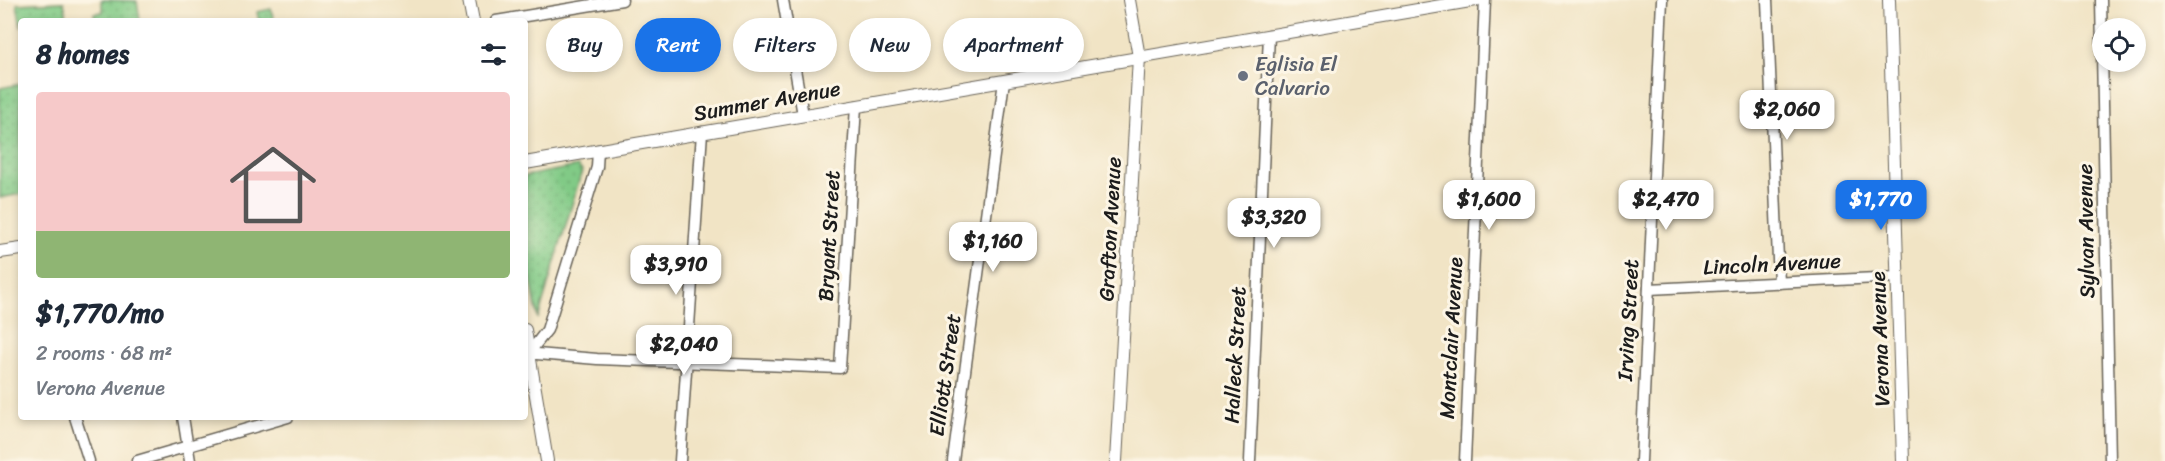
<!DOCTYPE html>
<html lang="en">
<head>
<meta charset="utf-8">
<style>
  body { margin:0; font-family:Sriracha,sans-serif; background:#f6f6f7; color:#1f2937; height:100vh; display:flex; flex-direction:column; font-size:22px; white-space:nowrap }
  * { box-sizing:border-box; margin:0 }
  p { font-size:20px; color:#747a83 }
  .icon { flex:none; width:33px; height:33px; fill:none; stroke:currentColor; stroke-width:2; stroke-linecap:round; stroke-linejoin:round }
  .map { position:relative; flex:1; overflow:hidden }
  .side { position:absolute; left:18px; top:18px; width:510px; height:402px; display:flex; flex-direction:column; background:#fff; border-radius:6px; box-shadow:0 3px 9px #0003 }
  .side>* { flex:none }
  .guide { position:absolute; left:546px; top:18px; width:570px; height:54px; display:flex; gap:12px }
  .tools { position:absolute; left:2092px; top:18px; display:grid; gap:12px }
  .tools a { display:grid; place-items:center; width:54px; height:54px; border-radius:50%; background:#fff; box-shadow:0 3px 9px #0003; font-size:30px }
  .price { position:absolute; translate:-50% -51px; padding:0 14px; border-radius:12px; background:#fff; color:#222; font-size:20px; line-height:39px; filter:drop-shadow(0 2px 3px #0008) }
  .price::after { content:''; position:absolute; left:50%; top:36px; width:18px; height:14px; margin-left:-9px; background:inherit; clip-path:polygon(0 0,100% 0,50% 100%) }
  .price.active { background:#1a73e8; color:#fff }
  ul { padding:0; list-style:none }
  li { display:grid; align-content:center; gap:12px; height:318px; padding:0 18px }
  li span { display:grid; place-items:center; height:186px; border-radius:6px; color:#555 }
  li>.icon { margin-inline-start:auto }
  span .icon { width:108px; height:108px; fill:#fffc; stroke-width:1 }
  li b { font-size:26px }
  h2 { display:flex; justify-content:space-between; align-items:center; height:72px; padding:0 18px; font-size:26px }
  .chip { padding:0 21px; border-radius:27px; background:#fff; box-shadow:0 3px 9px #0003; font-size:21px; line-height:54px }
  .chip.active { background:#1a73e8; color:#fff }
  .map>svg:first-child { display:block }
  .grass { fill:url(#grass-dots); stroke:#4e7351; stroke-width:1.5 }
  .lines { fill:none; stroke-linecap:round; stroke-linejoin:round }
  .minor-casing { stroke:#676257; stroke-width:13 }
  .tertiary-casing { stroke:#676257; stroke-width:14 }
  .minor { stroke:#fff; stroke-width:10 }
  .tertiary { stroke:#fff; stroke-width:12 }
  .worship-dot { fill:#6b7280; stroke:#fcf5e5; stroke-width:2 }
  .labels { text-anchor:middle; dominant-baseline:central; stroke-width:6; stroke-linejoin:round; paint-order:stroke }
  .worship-label { font-size:21px; fill:#5b616d; stroke:#fcf5e5; text-anchor:start }
  .street-label { font-size:21px; fill:#1c1c1c; stroke:#fcf5e5 }
</style>
</head>
<body>
<div class="map">
<svg width="2165" height="461" viewBox="0 0 2165 461">
  <defs>
    <pattern id="grass-dots" width="8" height="8" patternUnits="userSpaceOnUse" patternTransform="scale(1.5)"><rect width="8" height="8" fill="#81ca86"/><path d="M2 2h.1M6 6h.1" fill="none" stroke="#6fad73" stroke-width="1.8" stroke-linecap="round"/></pattern>
  </defs>
  <rect width="100%" height="100%" fill="#fcf5e5"/>
  <filter id="ink" filterUnits="userSpaceOnUse"><feTurbulence type="fractalNoise" baseFrequency=".0167" numOctaves="2"/><feDisplacementMap in="SourceGraphic" scale="12" xChannelSelector="R" yChannelSelector="G"/><feConvolveMatrix kernelMatrix="1 2 1 2 8 2 1 2 1" color-interpolation-filters="sRGB"/></filter>
  <filter id="wash" filterUnits="userSpaceOnUse"><feTurbulence type="fractalNoise" baseFrequency=".008" numOctaves="4" result="noise"/><feDisplacementMap in="SourceGraphic" scale="24" xChannelSelector="R" yChannelSelector="G"/><feGaussianBlur stdDeviation="1.35" result="paint"/><feColorMatrix in="noise" values="0 0 0 0 0 0 0 0 0 0 0 0 0 0 0 0 0 1.4 0 .05"/><feComposite in="paint" operator="in"/></filter>
  <g filter="url(#wash)">
    <rect width="100%" height="100%" fill="#f1e4c5"/>
    <g class="grass">
      <path d="M101,0l36,1 3,20h-45l-1,-8 9,-1z"/>
      <path d="M64,2l3,16 8,-1v4h-54v7l-4,-24z"/>
      <path d="M271,9l3,12h-15l-2,-9z"/>
      <path d="M21,84v110l-21,4v-110z"/>
      <path d="M578,166l4,5 -44,148 -13,-75v-68z"/>
    </g>
  </g>
  <g filter="url(#ink)">
    <g class="lines">
      <g class="minor-casing">
        <g id="minor">
          <path d="M783,0l20,115"/>
          <path d="M1767,0l12,283"/>
          <path d="M2101,0l9,461"/>
          <path d="M496,21l126,-21"/>
          <path d="M1649,289l249,-12"/>
          <path d="M525,353l72,6 243,9 16,-262"/>
          <path d="M529,353l18,-23 50,-163 1,-17"/>
          <path d="M75,417l14,44"/>
          <path d="M183,417l7,44"/>
          <path d="M137,461l151,-44"/>
          <path d="M680,461l22,-329"/>
          <path d="M953,461l51,-380"/>
          <path d="M1250,461l19,-426"/>
          <path d="M1465,461l20,-461"/>
          <path d="M1641,461l21,-461"/>
        </g>
      </g>
      <g class="tertiary-casing">
        <g id="tertiary">
          <path d="M469,0l4,21"/>
          <path d="M1889,0l14,461"/>
          <path d="M525,163l951,-163"/>
          <path d="M0,252l21,-3"/>
          <path d="M525,330l22,131"/>
          <path d="M1116,461l23,-404 -10,-57"/>
        </g>
      </g>
      <use href="#minor" class="minor"/>
      <use href="#tertiary" class="tertiary"/>
    </g>
  </g>
  <circle class="worship-dot" cx="1243" cy="76" r="6"/>
  <g class="labels">
    <g class="worship-label">
      <text x="1255" y="64">Eglisia El<tspan x="1255" dy="24">Calvario</tspan></text>
    </g>
    <g class="street-label">
      <text transform="translate(767 101) rotate(-10)">Summer Avenue</text>
      <text transform="translate(1110 229) rotate(-87)">Grafton Avenue</text>
      <text transform="translate(2086 231) rotate(-91)">Sylvan Avenue</text>
      <text transform="translate(829 236) rotate(-87)">Bryant Street</text>
      <text transform="translate(1772 264) rotate(-3)">Lincoln Avenue</text>
      <text transform="translate(1628 320) rotate(-87)">Irving Street</text>
      <text transform="translate(1451 338) rotate(-87)">Montclair Avenue</text>
      <text transform="translate(1880 339) rotate(-92)">Verona Avenue</text>
      <text transform="translate(1235 355) rotate(-87)">Halleck Street</text>
      <text transform="translate(945 375) rotate(-82)">Elliott Street</text>
    </g>
  </g>
</svg>
<div class="tools">
<a><svg class="icon" aria-label="locate" viewBox="0 0 24 24"><circle cx="12" cy="12" r="6"/><path d="M12 2v4M12 18v4M2 12h4M18 12h4"/></svg></a>
</div>
<b class="price" style="left:1787px;top:141px">$2,060</b>
<b class="price" style="left:1489px;top:231px">$1,600</b>
<b class="price" style="left:1666px;top:231px">$2,470</b>
<b class="price active" style="left:1881px;top:231px">$1,770</b>
<b class="price" style="left:1274px;top:249px">$3,320</b>
<b class="price" style="left:993px;top:273px">$1,160</b>
<b class="price" style="left:676px;top:296px">$3,910</b>
<b class="price" style="left:684px;top:376px">$2,040</b>
<div class="guide">
<a class="chip">Buy</a>
<a class="chip active">Rent</a>
<a class="chip">Filters</a>
<a class="chip">New</a>
<a class="chip">Apartment</a>
</div>
<section class="side">
<h2>8 homes<svg class="icon" aria-label="filters" viewBox="0 0 24 24"><path d="M4 7h16M4 17h16"/><circle cx="9" cy="7" r="2"/><circle cx="15" cy="17" r="2"/></svg></h2>
<ul>
<li><span style="background:linear-gradient(#f6c9c9 75%,#8fb573 0)"><svg class="icon" aria-label="home" viewBox="0 0 24 24"><path d="M3 11l9-7 9 7M6 9v11h12V9"/></svg></span><div><b>$1,770/mo</b><p>2 rooms · 68 m²</p><p>Verona Avenue</p></div></li>
</ul>
</section>
</div>
</body>
</html>
